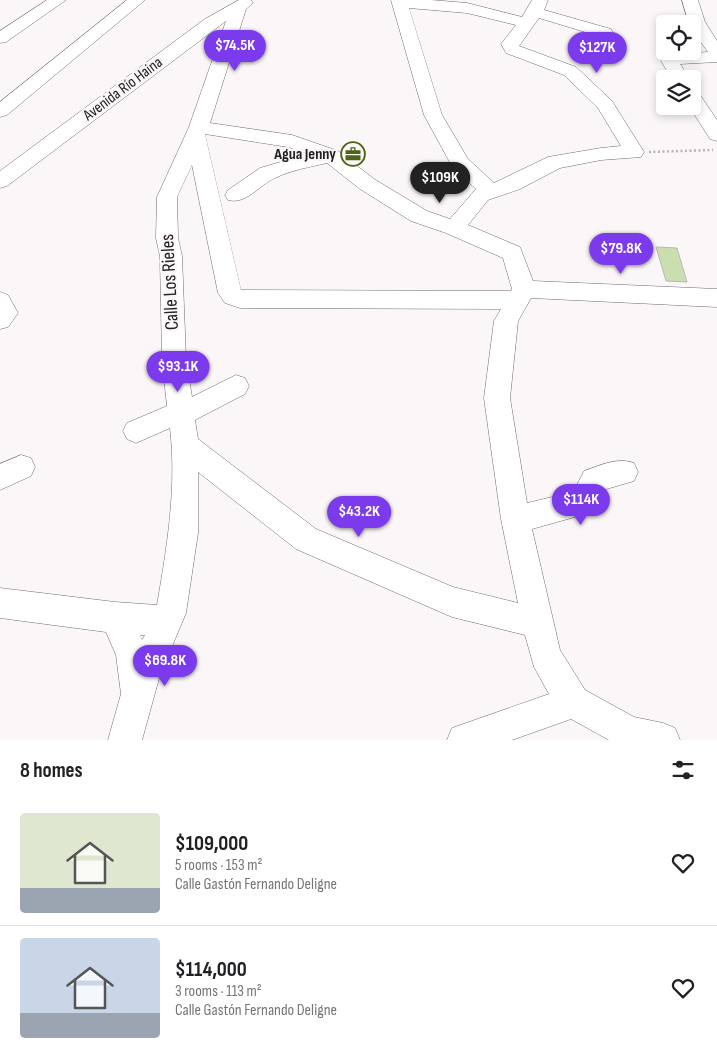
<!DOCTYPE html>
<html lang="en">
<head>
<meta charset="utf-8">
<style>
  body { margin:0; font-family:"Sofia Sans Condensed",sans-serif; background:#f2f2f2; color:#202124; height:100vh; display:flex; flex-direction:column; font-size:19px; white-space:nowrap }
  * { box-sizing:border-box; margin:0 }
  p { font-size:16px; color:#757577 }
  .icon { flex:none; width:28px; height:28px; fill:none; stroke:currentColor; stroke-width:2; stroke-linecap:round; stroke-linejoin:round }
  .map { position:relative; height:740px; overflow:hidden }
  .details { display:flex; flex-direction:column; background:#fff; flex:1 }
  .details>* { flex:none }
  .buttons { position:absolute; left:656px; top:15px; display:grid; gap:10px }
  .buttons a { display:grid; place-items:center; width:45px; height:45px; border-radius:5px; background:#fff; box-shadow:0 2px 8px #0003; font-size:25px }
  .price { position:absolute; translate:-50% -42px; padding:0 11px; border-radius:18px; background:#7c3aed; color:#fff; font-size:16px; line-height:32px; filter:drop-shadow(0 1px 2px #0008) }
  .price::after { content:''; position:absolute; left:50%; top:30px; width:15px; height:11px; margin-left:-8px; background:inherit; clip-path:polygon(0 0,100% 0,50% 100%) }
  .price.active { background:#222; color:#fff }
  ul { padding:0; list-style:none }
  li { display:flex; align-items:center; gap:15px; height:125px; padding:0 20px }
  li+li { border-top:1px solid #e0e0e0 }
  li span { display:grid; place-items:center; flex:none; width:140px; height:100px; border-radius:5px; color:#555 }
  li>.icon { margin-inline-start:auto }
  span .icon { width:60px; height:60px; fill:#fffc; stroke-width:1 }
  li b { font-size:21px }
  h2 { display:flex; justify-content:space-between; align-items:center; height:60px; padding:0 20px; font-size:21px }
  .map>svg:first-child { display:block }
  .building { fill:#cbdeaf; stroke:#b8bab6 }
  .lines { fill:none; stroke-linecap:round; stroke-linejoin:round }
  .minor-casing { stroke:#706c6d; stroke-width:1 }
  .path { stroke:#b8b4b5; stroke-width:2.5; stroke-dasharray:2 2.5; stroke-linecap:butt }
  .minor { fill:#fff; fill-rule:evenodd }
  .labels { text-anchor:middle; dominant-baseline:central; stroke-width:4.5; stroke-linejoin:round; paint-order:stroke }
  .far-street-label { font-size:16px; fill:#222021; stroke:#fbf6f8 }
  .far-poi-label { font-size:16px; font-weight:bold; fill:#222021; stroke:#fbf6f8; text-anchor:end }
  .street-label { font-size:19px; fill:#222021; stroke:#fbf6f8 }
</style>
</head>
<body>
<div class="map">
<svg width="717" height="740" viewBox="0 0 717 740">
  <rect width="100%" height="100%" fill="#fbf6f8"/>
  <path class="building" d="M656,247l21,1 10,34 -21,-1z"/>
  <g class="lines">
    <g class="minor-casing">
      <g id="minor">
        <path d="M47,0h19l-60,42 -6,1v-12z"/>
        <path d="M127,0h18l-138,115 -7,2v-15z"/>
        <path d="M239,0h12l2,3 -7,6 -36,114 82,12 46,16 36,28 53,32 23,8 26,-30 -23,-21 -29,-53 -33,-115h40l36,3 55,14 10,-17h16l-4,10 67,19 2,4 -2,4 -6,1 -66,-20 -20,28 57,21 36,34 32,51 -3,5 -40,3 -41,8 -40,21 -32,11 -20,25 52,22 13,34 184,8v18l-186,-9 -13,23 -8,77 17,105 38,-9 11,-7 8,-16c16,-6 34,-14 50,-8l4,9 -4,9 -31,9 -7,15 -14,10 -50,14 28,121 25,40 49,27 29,6 12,5 5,12h-71l-38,-21 -59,21h-65l5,-12 97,-34 -15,-27 -9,-32 -73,-18 -156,-68 -98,-77v61l-12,80 -26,62 -18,65h-34l13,-46 -5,-39 -10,-23 -106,-14v-30l115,14 42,3c10,-58 20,-118 13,-177l-34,15 -9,-4 -4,-8 4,-8 40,-17 -5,-46 -2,-104 -4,-18 1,-41 32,-70 37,-106 -219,165 -7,2v-17l205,-152zM409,8l58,5 49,12 -15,19 5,9 58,22 34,33 23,38 -20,2 -53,9 -54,26 -26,-24 -26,-44zM205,134l83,13 20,7 -48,14 -32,22 -3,5 3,5c18,5 31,-15 47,-22 16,-8 35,-11 52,-15l33,26 51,32 35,12 57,25 9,31 -1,2 -270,-1zM192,165l26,128 7,10 15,5 261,1 -7,12 -10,77 17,121 17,84 -65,-16 -137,-58 -118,-90 -3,-19 50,-26 4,-8 -4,-8 -9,-3 -44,22 -6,-37 -4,-104 -4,-18 -1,-41zM140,635h5l-3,5z"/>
        <path d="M682,0h16l7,22 12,19v21l-37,2 10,15h-18l-11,-18 4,-6 43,-3 -16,-22v-6h-3z"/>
        <path d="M692,91l6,1 19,28v21l-7,-2 -21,-33h3z"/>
        <path d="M0,292l8,3 10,18 -10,14 -8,2z"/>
        <path d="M21,455l10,3 4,9 -4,9 -31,14v-26z"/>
      </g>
    </g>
    <path class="path" d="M649,152l64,-2"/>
    <use href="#minor" class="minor"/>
  </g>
  <defs>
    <g id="office-ring" transform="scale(1.25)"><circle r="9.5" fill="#fbf6f8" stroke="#4c6414" stroke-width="1.5"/><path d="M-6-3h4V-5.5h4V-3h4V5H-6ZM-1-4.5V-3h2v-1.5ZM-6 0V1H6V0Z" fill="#4c6414"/></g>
  </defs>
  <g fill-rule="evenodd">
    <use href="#office-ring" x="353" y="154"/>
  </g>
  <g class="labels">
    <g class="far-street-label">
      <text transform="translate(123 89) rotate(-37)">Avenida Río Haina</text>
    </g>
    <g class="far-poi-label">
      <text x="336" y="154">Agua Jenny</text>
    </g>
    <g class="street-label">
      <text transform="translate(170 282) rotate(-93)">Calle Los Rieles</text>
    </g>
  </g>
</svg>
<div class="buttons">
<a><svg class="icon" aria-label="locate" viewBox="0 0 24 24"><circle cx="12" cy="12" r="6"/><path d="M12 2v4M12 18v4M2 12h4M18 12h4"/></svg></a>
<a><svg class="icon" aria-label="layers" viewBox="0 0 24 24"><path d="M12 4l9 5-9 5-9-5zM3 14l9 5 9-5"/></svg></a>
</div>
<b class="price" style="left:235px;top:72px">$74.5K</b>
<b class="price" style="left:597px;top:74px">$127K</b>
<b class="price active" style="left:440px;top:204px">$109K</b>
<b class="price" style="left:621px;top:275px">$79.8K</b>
<b class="price" style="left:178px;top:393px">$93.1K</b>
<b class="price" style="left:581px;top:526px">$114K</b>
<b class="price" style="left:359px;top:538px">$43.2K</b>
<b class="price" style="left:165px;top:687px">$69.8K</b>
</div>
<section class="details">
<h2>8 homes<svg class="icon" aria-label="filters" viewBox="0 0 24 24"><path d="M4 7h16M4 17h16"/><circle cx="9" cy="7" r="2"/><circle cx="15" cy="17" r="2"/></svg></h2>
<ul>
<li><span style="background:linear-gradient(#dfe7d0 75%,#9aa5b1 0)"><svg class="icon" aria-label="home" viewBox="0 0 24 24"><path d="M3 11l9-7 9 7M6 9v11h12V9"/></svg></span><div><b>$109,000</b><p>5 rooms · 153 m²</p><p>Calle Gastón Fernando Deligne</p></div><svg class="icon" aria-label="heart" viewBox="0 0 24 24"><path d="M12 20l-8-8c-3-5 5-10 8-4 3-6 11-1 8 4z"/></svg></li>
<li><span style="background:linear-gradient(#c9d6e8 75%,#9aa5b1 0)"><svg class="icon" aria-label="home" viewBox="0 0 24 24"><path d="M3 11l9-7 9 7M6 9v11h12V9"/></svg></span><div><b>$114,000</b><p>3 rooms · 113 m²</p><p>Calle Gastón Fernando Deligne</p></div><svg class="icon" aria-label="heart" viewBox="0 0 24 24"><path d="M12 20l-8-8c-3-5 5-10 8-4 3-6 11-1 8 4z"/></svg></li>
</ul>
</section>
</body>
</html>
